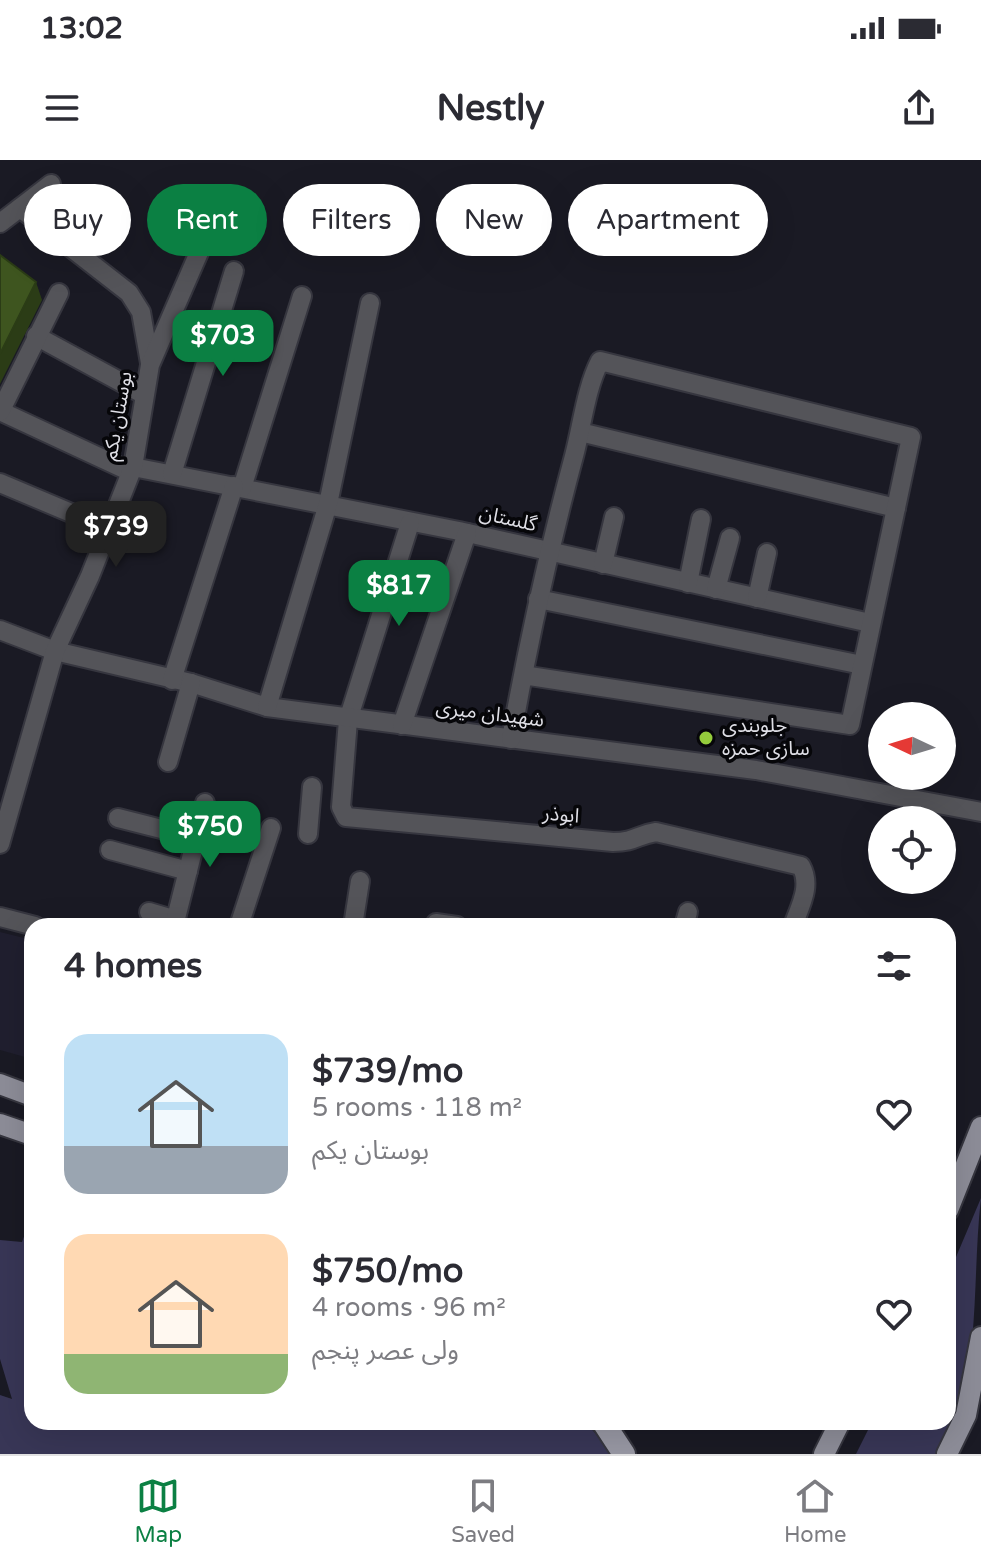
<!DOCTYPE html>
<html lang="en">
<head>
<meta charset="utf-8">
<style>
  body { margin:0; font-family:"Varela Round","Noto Sans Arabic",sans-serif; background:#f2f2f3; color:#2b2b33; height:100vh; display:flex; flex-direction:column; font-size:30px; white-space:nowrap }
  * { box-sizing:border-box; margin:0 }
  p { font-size:26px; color:#7c7c81 }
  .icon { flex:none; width:44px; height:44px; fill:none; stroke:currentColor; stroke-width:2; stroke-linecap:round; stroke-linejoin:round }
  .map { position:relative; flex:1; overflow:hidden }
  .details { position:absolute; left:24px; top:758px; width:932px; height:512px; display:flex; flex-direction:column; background:#fff; border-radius:24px; box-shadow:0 8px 32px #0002 }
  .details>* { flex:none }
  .banner { position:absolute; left:24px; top:24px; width:934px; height:72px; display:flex; gap:16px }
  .needle { width:52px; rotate:274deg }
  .buttons { position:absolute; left:868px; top:542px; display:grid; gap:16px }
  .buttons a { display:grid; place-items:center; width:88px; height:88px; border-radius:50%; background:#fff; box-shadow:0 8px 32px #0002; font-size:40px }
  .price { position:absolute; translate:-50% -68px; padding:0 18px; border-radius:16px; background:#0b8043; color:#fff; font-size:26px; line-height:52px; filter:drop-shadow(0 2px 4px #0008) }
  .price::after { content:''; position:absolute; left:50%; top:48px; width:24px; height:18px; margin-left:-12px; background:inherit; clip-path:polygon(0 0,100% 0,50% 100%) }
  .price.current { background:#222; color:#fff }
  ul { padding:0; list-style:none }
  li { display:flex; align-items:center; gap:24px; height:200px; padding:0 40px }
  li span { display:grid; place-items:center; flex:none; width:224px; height:160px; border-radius:24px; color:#555 }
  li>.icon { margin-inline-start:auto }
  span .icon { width:96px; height:96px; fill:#fffc; stroke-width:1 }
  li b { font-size:34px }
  h2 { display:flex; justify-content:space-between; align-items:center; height:96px; padding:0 40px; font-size:34px }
  .chip { padding:0 28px; border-radius:36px; background:#fff; box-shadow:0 8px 32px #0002; font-size:28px; line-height:72px }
  .chip.current { background:#0b8043; color:#fff }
  .status { display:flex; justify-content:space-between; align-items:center; height:56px; padding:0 40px; background:#fff; direction:ltr }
  .status svg { height:22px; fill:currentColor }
  header { display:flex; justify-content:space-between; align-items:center; height:104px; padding:0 40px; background:#fff; font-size:36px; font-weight:700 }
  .tabs { display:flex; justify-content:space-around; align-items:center; height:112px; border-top:2px solid #e1e1e2; background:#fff; font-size:22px; color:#7c7c81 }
  .tabs a { display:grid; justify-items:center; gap:4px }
  .tabs .current { color:#0b8043 }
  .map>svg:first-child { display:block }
  .built { fill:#201f2f }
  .green { fill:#383656 }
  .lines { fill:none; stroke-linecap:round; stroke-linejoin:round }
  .minor-casing { stroke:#36363f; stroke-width:22 }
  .primary-casing { stroke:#36363f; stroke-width:24 }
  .trunk-casing { stroke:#36363f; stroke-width:26 }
  .minor { stroke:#545459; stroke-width:18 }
  .primary { stroke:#8d8d98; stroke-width:20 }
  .trunk { stroke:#9898a4; stroke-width:22 }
  .shaded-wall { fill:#2b3c16 }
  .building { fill:#3e551f; stroke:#2b3c16; stroke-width:2 }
  .poi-dot { fill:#94cc3c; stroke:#060609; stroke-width:3 }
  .labels { text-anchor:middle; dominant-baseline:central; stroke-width:7; stroke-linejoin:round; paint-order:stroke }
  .street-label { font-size:20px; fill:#dfdfe6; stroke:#060609 }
  .poi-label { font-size:20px; fill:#dfdfe6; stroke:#060609; text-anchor:start }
</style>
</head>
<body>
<div class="status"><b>13:02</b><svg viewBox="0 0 49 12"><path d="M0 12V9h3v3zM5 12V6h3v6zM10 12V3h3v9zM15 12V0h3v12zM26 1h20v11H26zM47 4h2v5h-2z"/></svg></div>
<header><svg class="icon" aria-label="menu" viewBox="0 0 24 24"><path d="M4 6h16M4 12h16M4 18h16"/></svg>Nestly<svg class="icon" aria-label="share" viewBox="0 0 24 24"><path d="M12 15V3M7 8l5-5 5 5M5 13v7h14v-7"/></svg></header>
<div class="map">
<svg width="981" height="1294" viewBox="0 0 981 1294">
  <rect width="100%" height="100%" fill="#1a1a24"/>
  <path class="built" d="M0,772l32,8v119l-32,-9z"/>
  <g class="green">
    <path d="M981,1038c-8,70 -2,143 -21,211 -4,15 -15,31 -22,45h-82l16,-32h76v-146z"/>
    <path d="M32,1055v207h554l26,32h-612v-59l12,4 -12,-40v-119l22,2z"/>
  </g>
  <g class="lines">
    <g class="minor-casing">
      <g id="minor">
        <path d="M20,48l109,85 12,19 9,51"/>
        <path d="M0,63l51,-39"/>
        <path d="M36,176l107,58"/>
        <path d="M0,251l131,61"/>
        <path d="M0,252l59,-119"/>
        <path d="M580,272l316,76"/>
        <path d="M133,307l326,64 411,92"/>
        <path d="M172,314l62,-203"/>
        <path d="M0,323l109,46"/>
        <path d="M242,328l60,-192"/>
        <path d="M410,363l-62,197 -7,87 5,10 267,25c23,0 23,-7 43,-10l145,34c11,20 -1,40 -8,60"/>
        <path d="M603,404l11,-47"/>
        <path d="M688,423l13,-64"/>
        <path d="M716,429l14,-51"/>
        <path d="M757,438l10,-45"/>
        <path d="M538,439l324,66"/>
        <path d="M0,470l55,21 136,32 76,24 489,63 225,42"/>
        <path d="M172,520l62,-194"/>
        <path d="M267,547l61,-203 42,-201"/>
        <path d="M402,565l65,-192"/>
        <path d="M511,579c17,-96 38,-190 63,-283 8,-30 12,-68 26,-95l311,76 -61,288 -327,-50"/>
        <path d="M168,602l23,-79"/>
        <path d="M118,658l79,20"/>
        <path d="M308,674l4,-47"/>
        <path d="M0,684l55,-193 35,-75 43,-109 17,-102 57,-131"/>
        <path d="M110,690l78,21"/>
        <path d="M149,752l27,8"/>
        <path d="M0,757l35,9"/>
        <path d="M436,763l21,3"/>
        <path d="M174,766l31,-123"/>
        <path d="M239,766l32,-98"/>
        <path d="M353,766l7,-45"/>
        <path d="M684,766l4,-14"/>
      </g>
    </g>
    <g class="primary-casing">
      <g id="primary">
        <path d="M0,924l32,12"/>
        <path d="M0,964l32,11"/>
        <path d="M948,1050l33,-83"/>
        <path d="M824,1294l16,-32"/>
        <path d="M947,1294l19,-39 15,-78"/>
      </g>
    </g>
    <g class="trunk-casing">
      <path id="trunk" d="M603,1262l21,32"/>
    </g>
    <use href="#minor" class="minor"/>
    <use href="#primary" class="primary"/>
    <use href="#trunk" class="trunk"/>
  </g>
  <path class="shaded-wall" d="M36,122l6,18 -42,84v-30z"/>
  <path class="building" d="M0,95l36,27 -36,72z"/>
  <circle class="poi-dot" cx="706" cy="578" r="8"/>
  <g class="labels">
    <g class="street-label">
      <text transform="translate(118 256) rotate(-80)">بوستان یکم</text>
      <text transform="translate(508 359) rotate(13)">گلستان</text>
      <text transform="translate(490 554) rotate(7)">شهیدان میری</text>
      <text transform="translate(561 655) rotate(5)">ابوذر</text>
    </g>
    <g class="poi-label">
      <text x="722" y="566">جلوبندی<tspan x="722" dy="23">سازی حمزه</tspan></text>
    </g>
  </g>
</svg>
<div class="buttons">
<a><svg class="needle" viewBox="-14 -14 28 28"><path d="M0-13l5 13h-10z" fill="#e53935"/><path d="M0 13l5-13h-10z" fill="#7c7c81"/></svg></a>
<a><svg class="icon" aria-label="locate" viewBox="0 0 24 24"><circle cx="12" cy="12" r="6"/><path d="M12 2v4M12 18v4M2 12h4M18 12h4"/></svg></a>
</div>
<b class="price" style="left:223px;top:218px">$703</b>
<b class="price current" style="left:116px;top:409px">$739</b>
<b class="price" style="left:399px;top:468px">$817</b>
<b class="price" style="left:210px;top:709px">$750</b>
<div class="banner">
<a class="chip">Buy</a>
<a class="chip current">Rent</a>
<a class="chip">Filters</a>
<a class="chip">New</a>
<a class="chip">Apartment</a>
</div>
<section class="details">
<h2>4 homes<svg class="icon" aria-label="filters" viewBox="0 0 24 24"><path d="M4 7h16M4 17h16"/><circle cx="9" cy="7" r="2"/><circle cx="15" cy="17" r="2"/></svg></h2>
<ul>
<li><span style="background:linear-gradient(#bfe0f5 70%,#9aa5b1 0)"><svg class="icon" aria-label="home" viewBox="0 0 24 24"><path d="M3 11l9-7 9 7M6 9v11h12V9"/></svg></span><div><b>$739/mo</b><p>5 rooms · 118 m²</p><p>بوستان یکم</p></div><svg class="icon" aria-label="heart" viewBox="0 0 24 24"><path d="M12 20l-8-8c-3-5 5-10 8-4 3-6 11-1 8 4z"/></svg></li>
<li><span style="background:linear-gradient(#ffd9b3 75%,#8fb573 0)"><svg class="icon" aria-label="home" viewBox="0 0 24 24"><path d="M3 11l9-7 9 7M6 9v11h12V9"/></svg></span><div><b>$750/mo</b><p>4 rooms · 96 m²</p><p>ولی عصر پنجم</p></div><svg class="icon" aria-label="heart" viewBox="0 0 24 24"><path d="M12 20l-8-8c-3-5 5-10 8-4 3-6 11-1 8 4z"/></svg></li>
</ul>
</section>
</div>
<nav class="tabs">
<a class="current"><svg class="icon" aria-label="map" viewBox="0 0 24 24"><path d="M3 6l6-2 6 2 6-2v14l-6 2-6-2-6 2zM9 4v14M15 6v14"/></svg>Map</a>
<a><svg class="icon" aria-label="saved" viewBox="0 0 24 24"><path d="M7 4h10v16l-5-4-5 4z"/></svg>Saved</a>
<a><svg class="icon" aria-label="home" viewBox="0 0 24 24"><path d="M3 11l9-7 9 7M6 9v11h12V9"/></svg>Home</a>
</nav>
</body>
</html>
